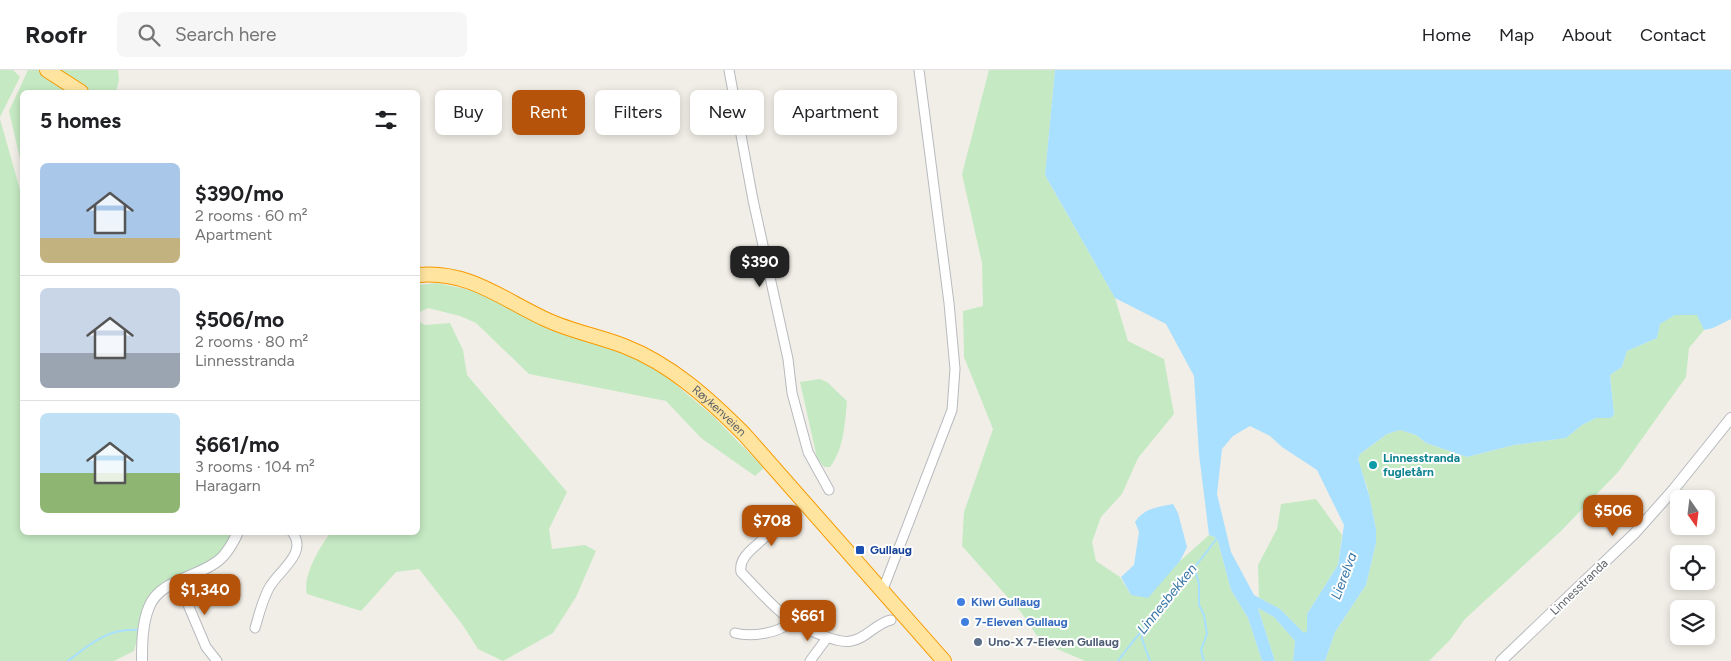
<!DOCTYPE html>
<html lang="en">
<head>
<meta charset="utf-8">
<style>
  body { margin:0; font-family:Figtree,sans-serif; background:#f6f6f6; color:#202124; height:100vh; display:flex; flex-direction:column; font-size:19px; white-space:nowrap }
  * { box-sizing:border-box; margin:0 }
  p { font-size:16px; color:#757577 }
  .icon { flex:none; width:28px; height:28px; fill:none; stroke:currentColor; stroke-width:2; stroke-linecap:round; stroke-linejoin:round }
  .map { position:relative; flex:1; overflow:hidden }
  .drawer { position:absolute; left:20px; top:20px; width:400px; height:445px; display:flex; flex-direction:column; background:#fff; border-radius:8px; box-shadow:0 2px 8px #0003 }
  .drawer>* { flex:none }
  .guide { position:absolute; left:435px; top:20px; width:475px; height:45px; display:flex; gap:10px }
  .needle { width:32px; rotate:166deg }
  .controls { position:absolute; left:1670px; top:420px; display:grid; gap:10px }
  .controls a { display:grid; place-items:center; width:45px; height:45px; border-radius:8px; background:#fff; box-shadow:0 2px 8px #0003; font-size:25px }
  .price { position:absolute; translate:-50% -42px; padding:0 11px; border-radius:10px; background:#b45309; color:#fff; font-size:16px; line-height:32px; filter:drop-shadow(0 1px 2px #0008) }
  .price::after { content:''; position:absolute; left:50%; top:30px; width:15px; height:11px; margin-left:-8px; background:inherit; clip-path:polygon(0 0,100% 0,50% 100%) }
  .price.current { background:#222; color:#fff }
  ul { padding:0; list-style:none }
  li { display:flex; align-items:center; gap:15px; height:125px; padding:0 20px }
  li+li { border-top:1px solid #e0e0e0 }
  li span { display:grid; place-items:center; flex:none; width:140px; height:100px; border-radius:8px; color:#555 }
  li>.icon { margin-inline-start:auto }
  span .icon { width:60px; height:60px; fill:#fffc; stroke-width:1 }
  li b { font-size:21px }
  h2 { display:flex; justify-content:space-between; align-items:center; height:60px; padding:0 20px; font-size:21px }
  .chip { padding:0 18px; border-radius:8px; background:#fff; box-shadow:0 2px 8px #0003; font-size:18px; line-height:45px }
  .chip.current { background:#b45309; color:#fff }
  header { display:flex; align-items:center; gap:30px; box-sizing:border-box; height:70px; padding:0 25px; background:#fff; border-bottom:1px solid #e0e0e0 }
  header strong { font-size:24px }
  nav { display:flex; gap:28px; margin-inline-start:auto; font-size:18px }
  .search { width:350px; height:45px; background:#f6f6f6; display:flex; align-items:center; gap:12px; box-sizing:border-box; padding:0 18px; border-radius:8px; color:#757577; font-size:19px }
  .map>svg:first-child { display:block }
  .green { fill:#c5eac3 }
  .water { fill:#a9dfff; fill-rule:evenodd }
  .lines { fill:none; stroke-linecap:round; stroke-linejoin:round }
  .stream { stroke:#a9dfff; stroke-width:2 }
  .minor-casing { stroke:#b7babe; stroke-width:11 }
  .tertiary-casing { stroke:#b7babe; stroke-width:12 }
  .trunk-casing { stroke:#f89a00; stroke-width:16 }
  .minor { stroke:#fff; stroke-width:9 }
  .tertiary { stroke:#fff; stroke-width:10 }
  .trunk { stroke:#ffe49f; stroke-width:14 }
  .culture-dot { fill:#0f9aa8; stroke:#fff; stroke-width:2 }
  .transit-dot { fill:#1a4fb4; stroke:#fff; stroke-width:2 }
  .shop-dot { fill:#3f7fe0; stroke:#fff; stroke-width:2 }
  .service-dot { fill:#5c6f8a; stroke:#fff; stroke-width:2 }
  .labels { text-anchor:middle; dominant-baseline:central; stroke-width:4; stroke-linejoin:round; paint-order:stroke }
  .street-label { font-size:12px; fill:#5e6368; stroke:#fff }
  .culture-label { font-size:12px; font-weight:bold; fill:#0d838f; stroke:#fff; text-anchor:start }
  .transit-label { font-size:12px; font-weight:bold; fill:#164399; stroke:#fff; text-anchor:start }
  .shop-label { font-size:12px; font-weight:bold; fill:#366cbe; stroke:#fff; text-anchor:start }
  .service-label { font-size:12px; font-weight:bold; fill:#4e5e75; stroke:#fff; text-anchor:start }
  .water-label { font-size:14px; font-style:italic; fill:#3976a6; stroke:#fff }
</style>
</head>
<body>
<header>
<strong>Roofr</strong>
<div class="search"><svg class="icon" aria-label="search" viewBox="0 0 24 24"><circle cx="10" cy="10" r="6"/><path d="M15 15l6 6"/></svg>Search here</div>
<nav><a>Home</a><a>Map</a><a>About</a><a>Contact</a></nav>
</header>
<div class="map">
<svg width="1731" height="591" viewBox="0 0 1731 591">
  <rect width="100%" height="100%" fill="#f1eee7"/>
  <g class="green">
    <path d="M0,0h13l7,7 -20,40z"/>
    <path d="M28,0h90l1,10 -3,12h-94v75l-13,-56z"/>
    <path d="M989,0h66l-10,105 70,123 13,43 36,18 10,55 -36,44 -16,36 -21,23 -9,25 4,19 24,16 11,18 49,-34 29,-26 8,3 14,52 17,28 14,43h-177l-44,-19 -20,-30 -59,-66 2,-34 29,-83 -29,-72 -1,-46 20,-5 -1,-43 -20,-89z"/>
    <path d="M0,49l22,78v335l212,1 -4,9 -16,18 -51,24 -15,12 -14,55 -20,10h-114z"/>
    <path d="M437,213l43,9 70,38 71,22 23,11 18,10 50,42 52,53 -9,8 -54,-38 -35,-37 -137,-27 -53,-51 -16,-7 -32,-8 -10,5v-28z"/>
    <path d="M1675,245h23l6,15 -15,18 -3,29 -67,94 -59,61 -95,87 -15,21 -21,21h-104l10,-29 31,-47 10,-42v-14l-9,-43 -7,-18 -2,-9 2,-5 27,-20 13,-4 16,5 10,8 41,14 47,-12 52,-7 16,-13 14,-7h15l3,-4 -4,-39 12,-8 5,-16 30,-13 2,-14z"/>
    <path d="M418,251l7,4 25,-2 13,27 4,25 100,117 -18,37 3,20 33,-4 11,6 -20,46 -23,36 -50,28 -25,-12 -16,-25 -43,-55 -23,3 -35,39 -54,-17c-5,-18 13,-47 23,-61l88,-1z"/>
    <path d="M820,309l7,3 20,19c-2,22 -3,48 -17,66h-6l-7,-9 -17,-76z"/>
    <path d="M1316,429l26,36 -4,30 -31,49v18l-3,1 -24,-24 -21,-11 -1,-33 19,-36 4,-25z"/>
    <path d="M1258,538l16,9 21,24 -2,20h-18z"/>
  </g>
  <g class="water">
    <path d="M1055,0h676v249l-18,9 -9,2 -7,-15h-22l-15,9 -3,14 -30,13 -5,16 -12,8 4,39 -3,4h-15l-14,7 -16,13 -52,7 -47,12 -41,-14 -10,-8 -16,-5 -13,4 -27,20 -2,5 11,36 7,34v14l-10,42 -31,47 -10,29h-32l2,-20 -21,-24 -16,-9 17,53h-13l-14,-43 -17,-28 -14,-52 -8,-3 -10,-81 -5,-78 -28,-52 -51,-26 -70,-123zM1250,356l20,10 12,11 35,23 27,55 -6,40 -31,49v17l-3,2 -24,-24 -26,-14 -23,-43 -14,-58 5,-45 11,-13z"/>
    <path d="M1173,434l5,9 9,34 -7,14 -32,37 -17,-3 -10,-18 13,-12 5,-33 -4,-10c9,-14 23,-15 38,-18z"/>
  </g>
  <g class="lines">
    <g class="stream">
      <path d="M1195,500l4,14v21l5,10 3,19 -6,16 3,11"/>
      <path d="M1142,560v9l8,22"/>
      <path d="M68,591c22,-17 40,-33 70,-31"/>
      <path d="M1118,591c31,-42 68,-80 99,-123"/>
    </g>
    <g class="minor-casing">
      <g id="minor">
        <path d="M729,0l24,130 35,159 4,34 16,59 21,38"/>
        <path d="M764,452l2,14c-9,10 -28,20 -25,36 27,28 42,49 80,63 9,3 20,8 30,6 15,-2 25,-18 40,-21"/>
        <path d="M178,511l28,66 11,14"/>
        <path d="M882,522l70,-182 3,-41 -6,-66 -30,-233"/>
        <path d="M255,558c4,-13 7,-27 14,-40 9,-17 40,-35 23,-56"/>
        <path d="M735,563c15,4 45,1 56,-12"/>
        <path d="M810,591l17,-23"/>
      </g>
    </g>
    <g class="tertiary-casing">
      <g id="tertiary">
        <path d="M142,591c0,-17 0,-37 7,-54 10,-26 45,-29 66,-44 10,-6 18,-20 23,-31"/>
        <path d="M1501,591l133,-127 40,-45 57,-71"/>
      </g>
    </g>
    <g class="trunk-casing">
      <g id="trunk">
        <path d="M47,0l34,22"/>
        <path id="s1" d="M418,205c50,-5 84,24 127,44 25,12 53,17 79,27 47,18 85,53 120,88l200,227"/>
      </g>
    </g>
    <use href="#minor" class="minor"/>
    <use href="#tertiary" class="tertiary"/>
    <use href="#trunk" class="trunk"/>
  </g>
  <circle class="culture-dot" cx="1373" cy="395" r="5"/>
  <rect class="transit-dot" x="855" y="475" width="10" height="10" rx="2.5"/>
  <g class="shop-dot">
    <circle cx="961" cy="532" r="5"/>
    <circle cx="965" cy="552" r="5"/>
  </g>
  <circle class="service-dot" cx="978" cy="572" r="5"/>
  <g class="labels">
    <g class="street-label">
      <text stroke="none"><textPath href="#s1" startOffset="336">Røykenveien</textPath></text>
      <text transform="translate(1579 517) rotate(-44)">Linnesstranda</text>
    </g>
    <g class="culture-label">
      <text x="1383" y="388">Linnesstranda<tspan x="1383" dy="14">fugletårn</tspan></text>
    </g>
    <g class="transit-label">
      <text x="870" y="480">Gullaug</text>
    </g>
    <g class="shop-label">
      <text x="971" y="532">Kiwi Gullaug</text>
      <text x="975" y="552">7-Eleven Gullaug</text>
    </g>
    <g class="service-label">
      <text x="988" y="572">Uno-X 7-Eleven Gullaug</text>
    </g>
    <g class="water-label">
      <text transform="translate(1344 506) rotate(-69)">Lierelva</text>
      <text transform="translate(1167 529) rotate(-51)">Linnesbekken</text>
    </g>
  </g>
</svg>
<div class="controls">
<a><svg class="needle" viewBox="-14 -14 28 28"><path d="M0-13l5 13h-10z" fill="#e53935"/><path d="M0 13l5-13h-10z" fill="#757577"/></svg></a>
<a><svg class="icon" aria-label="locate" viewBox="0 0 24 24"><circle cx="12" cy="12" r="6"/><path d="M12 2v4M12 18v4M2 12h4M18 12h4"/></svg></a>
<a><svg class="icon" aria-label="layers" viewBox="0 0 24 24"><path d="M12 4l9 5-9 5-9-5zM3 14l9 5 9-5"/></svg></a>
</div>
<b class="price current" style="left:760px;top:218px">$390</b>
<b class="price" style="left:1613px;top:467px">$506</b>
<b class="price" style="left:772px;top:477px">$708</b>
<b class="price" style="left:205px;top:546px">$1,340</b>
<b class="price" style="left:808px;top:572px">$661</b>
<div class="guide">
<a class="chip">Buy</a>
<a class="chip current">Rent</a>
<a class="chip">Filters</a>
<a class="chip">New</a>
<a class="chip">Apartment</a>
</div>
<section class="drawer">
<h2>5 homes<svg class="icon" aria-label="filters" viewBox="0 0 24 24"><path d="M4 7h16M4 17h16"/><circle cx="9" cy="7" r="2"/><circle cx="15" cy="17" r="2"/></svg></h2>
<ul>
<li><span style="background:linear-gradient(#a9c7e8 75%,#c2b280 0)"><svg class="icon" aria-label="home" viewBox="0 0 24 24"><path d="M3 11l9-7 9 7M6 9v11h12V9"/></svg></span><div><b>$390/mo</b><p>2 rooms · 60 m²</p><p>Apartment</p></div></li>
<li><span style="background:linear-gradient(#c9d6e8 65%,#9aa5b1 0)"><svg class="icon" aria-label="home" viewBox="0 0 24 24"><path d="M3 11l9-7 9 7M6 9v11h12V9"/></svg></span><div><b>$506/mo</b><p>2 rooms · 80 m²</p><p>Linnesstranda</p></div></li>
<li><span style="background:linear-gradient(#bfe0f5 60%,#8fb573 0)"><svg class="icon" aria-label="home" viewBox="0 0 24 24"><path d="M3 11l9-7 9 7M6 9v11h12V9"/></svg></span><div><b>$661/mo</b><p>3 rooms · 104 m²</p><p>Haragarn</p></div></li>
</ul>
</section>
</div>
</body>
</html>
